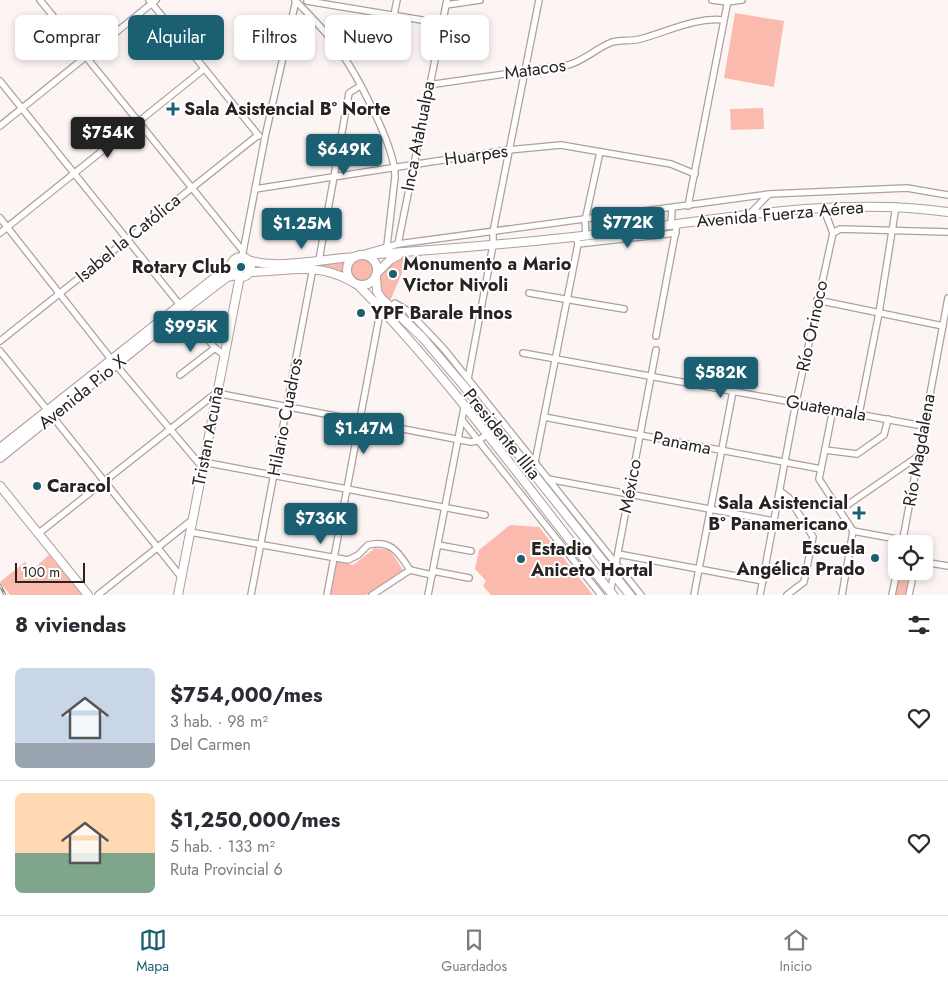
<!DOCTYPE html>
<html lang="es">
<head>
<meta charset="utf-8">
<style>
  body { margin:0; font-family:Jost,sans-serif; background:#f7f7f7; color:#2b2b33; height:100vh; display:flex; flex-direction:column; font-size:19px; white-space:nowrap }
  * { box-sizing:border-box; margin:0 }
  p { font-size:16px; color:#7c7c81 }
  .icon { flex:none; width:28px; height:28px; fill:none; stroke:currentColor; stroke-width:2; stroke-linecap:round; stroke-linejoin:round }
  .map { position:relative; height:595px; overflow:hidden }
  .drawer { display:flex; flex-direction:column; background:#fff; flex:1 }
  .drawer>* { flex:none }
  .guide { position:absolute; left:15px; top:15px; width:500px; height:45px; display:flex; gap:10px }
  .fabs { position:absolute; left:888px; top:535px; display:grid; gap:10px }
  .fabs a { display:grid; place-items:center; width:45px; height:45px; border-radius:8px; background:#fff; box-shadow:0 2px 8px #0003; font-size:25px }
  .scale { position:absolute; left:15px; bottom:12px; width:70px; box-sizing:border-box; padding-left:5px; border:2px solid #282322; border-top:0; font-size:14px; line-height:18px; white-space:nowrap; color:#282322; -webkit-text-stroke:4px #fff; paint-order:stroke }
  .price { position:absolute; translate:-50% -42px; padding:0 11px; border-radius:5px; background:#1b5f72; color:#fff; font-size:16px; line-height:32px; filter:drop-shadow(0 1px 2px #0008) }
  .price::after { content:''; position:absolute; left:50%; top:30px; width:15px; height:11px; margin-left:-8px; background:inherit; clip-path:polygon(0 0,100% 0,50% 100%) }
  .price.on { background:#222; color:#fff }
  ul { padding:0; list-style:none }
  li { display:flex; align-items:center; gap:15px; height:125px; padding:0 15px }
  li+li { border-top:1px solid #e1e1e2 }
  li span { display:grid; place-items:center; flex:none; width:140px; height:100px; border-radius:8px; color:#555 }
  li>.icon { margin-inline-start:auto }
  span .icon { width:60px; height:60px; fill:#fffc; stroke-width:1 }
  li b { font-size:21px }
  h2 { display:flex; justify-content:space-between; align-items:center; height:60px; padding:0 15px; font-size:21px }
  .tag { padding:0 18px; border-radius:8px; background:#fff; box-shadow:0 2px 8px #0003; font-size:18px; line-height:45px }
  .tag.on { background:#1b5f72; color:#fff }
  .tab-bar { display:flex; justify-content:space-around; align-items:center; height:70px; border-top:1px solid #e1e1e2; background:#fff; font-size:14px; color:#7c7c81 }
  .tab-bar a { display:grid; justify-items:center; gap:2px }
  .tab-bar .on { color:#1b5f72 }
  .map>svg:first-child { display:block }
  .green { fill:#fabbae }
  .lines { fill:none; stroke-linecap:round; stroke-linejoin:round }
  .street-casing { stroke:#ada09d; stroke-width:8 }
  .secondary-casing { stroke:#ada09d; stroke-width:10 }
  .street { stroke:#fff; stroke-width:5.5 }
  .secondary { stroke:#fff; stroke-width:8 }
  .rail-casing { stroke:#938d8b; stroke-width:3 }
  .rail { stroke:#fff; stroke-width:1; stroke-dasharray:4; stroke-linecap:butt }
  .poi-dot { fill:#1b5f72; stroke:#fff; stroke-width:2 }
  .labels { text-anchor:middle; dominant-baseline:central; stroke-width:4; stroke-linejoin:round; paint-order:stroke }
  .street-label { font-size:18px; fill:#282322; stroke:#fff }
  .poi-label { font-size:18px; font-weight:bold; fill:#282322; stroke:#fff; text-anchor:start }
</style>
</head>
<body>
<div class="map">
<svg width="948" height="595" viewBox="0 0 948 595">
  <rect width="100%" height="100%" fill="#fdf5f3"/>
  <g class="green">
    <path d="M735,13l49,8 -10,66 -50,-9z"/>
    <path d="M763,108l1,21 -33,1 -1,-21z"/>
    <path d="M409,257l-19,44h-2l-7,-12v-14l14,-15z"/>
    <circle cx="362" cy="270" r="11"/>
    <path d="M346,261l-3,12 -15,-6 -18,-3z"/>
    <path d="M510,525l29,2 54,68h-102l-8,-9 3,-5 -11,-12 4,-19z"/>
    <path d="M375,548l15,2 13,20 -37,25h-35l6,-33 16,3z"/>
    <path d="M49,555l33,40h-72l-10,-13 25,-20 7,8z"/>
    <path d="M900,571h10l-4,24h-11z"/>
  </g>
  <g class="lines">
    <g class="street-casing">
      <g id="street">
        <path d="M40,0l203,251"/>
        <path d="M149,0l110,136"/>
        <path d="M295,0c14,15 29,29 41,46 19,24 60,102 59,131l-8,69"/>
        <path d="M712,0l15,2 15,-2"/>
        <path d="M307,1l133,22"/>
        <path d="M446,5l34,-5"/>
        <path d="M394,15l3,-15"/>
        <path d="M0,81l184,229 31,38 9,7"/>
        <path d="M428,85l140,-20c16,-4 27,-16 42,-22 10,-4 20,-1 30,-4 27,-7 55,-22 83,-19"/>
        <path d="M0,126l156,-126"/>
        <path d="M255,189l253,-39 53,-5 110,19 24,10"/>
        <path d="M688,206l40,-206"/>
        <path d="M749,215l19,-20"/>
        <path d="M0,218l111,141 91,108"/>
        <path d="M671,225l1,-16"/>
        <path d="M0,233l204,-164"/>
        <path d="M833,233l7,-4 108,3"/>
        <path d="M586,236l-1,-15 15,-69"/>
        <path d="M398,244l49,-244"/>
        <path d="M578,244l98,-11"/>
        <path d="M366,253l32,-9 371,-50 138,-6 41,7"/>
        <path d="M242,257l23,-120 31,-137"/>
        <path d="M319,260l30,-167 11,-7"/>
        <path d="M529,293l95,16"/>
        <path d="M817,300l126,26"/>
        <path d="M656,336l21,-112"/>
        <path d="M0,341l257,-205"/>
        <path d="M0,351l182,227"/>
        <path d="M523,353l400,73"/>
        <path d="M180,375l35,-27"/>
        <path d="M468,379l25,-134v-13l46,-232"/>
        <path d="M833,409l-14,70 34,52 -11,64"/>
        <path d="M859,414l20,-101 17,-107"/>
        <path d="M544,417l277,52"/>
        <path d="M462,420l139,175"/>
        <path d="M825,450l32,4 27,-19 4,-16"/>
        <path d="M203,462l282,53"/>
        <path d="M535,462l43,-218 -2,-7"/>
        <path d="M548,479l226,42"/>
        <path d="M780,491l9,7 24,39 -9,45 -17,13"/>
        <path d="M840,510l77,-53"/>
        <path d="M853,531l49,9"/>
        <path d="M190,532l158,28 10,-5 10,-10c23,-6 31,8 42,25l22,5"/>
        <path d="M39,533l177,-140 255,49 7,-1 20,-15"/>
        <path d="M902,544l46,-246"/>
        <path d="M438,545l33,6"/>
        <path d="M618,554l145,27"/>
        <path d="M924,562l24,4"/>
        <path d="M616,563l40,-213"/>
        <path d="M433,571l36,7"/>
        <path d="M610,593l4,-20"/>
        <path d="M98,595l94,-75"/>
        <path d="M251,595l62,-327"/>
        <path d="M327,595l52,-277 16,-15 13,8 36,38 197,246"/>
        <path d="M372,595l38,-25"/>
        <path d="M428,595l36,-187"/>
        <path d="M694,595l39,-204"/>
        <path d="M760,595l36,-193 37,-169 -10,-26"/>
        <path d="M892,595l5,-24"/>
        <path d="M909,595l5,-24"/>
      </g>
    </g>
    <g class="secondary-casing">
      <g id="secondary">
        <circle cx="362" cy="270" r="15"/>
        <path d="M362,255c88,-6 175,-13 263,-24 107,-14 215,-34 323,-19"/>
        <circle cx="241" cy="267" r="10"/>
        <path d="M248,260c32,10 73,-1 107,-3"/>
        <path d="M249,272c39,0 66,-11 102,9"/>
        <path d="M377,273l13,-13 9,-5"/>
        <path d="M376,276l1,15 4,7 41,39 41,48 167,210"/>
        <path d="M358,285c93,94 172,207 255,310"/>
        <path d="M0,448l232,-184"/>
        <path d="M0,458l184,-148 43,-33 9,-2"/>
        <path d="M0,486l88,109"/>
        <path d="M178,595l62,-319"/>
      </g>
    </g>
    <use href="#street" class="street"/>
    <use href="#secondary" class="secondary"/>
    <g class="rail-casing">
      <path id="rail" d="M0,585l5,10"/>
    </g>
    <use href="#rail" class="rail"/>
  </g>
  <g class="poi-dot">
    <path d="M170.5 101.5h5v5h5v5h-5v5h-5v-5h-5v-5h5z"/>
    <circle cx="241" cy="267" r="5"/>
    <circle cx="393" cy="274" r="5"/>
    <circle cx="361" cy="313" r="5"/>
    <circle cx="37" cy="486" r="5"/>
    <path d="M856.5 505.5h5v5h5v5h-5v5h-5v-5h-5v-5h5z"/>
    <circle cx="875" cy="558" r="5"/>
    <circle cx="521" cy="559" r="5"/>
  </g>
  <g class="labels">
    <g class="street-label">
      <text transform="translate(535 69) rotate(-8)">Matacos</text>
      <text transform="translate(418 136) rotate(-79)">Inca Atahualpa</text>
      <text transform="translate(476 155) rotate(-8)">Huarpes</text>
      <text transform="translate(780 214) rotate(-5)">Avenida Fuerza Aérea</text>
      <text transform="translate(128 238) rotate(-39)">Isabel la Católica</text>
      <text transform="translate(812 326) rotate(-78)">Río Orinoco</text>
      <text transform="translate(82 392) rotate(-39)">Avenida Pio X</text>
      <text transform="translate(826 408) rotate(10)">Guatemala</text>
      <text transform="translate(285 417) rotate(-79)">Hilario Cuadros</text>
      <text transform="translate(502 434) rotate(51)">Presidente Illia</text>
      <text transform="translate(208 436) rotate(-79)">Tristan Acuña</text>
      <text transform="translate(682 443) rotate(11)">Panama</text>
      <text transform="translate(919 450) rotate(-80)">Río Magdalena</text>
      <text transform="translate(630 486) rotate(-79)">México</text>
    </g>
    <g class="poi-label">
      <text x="184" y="109">Sala Asistencial Bº Norte</text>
      <text x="403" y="264">Monumento a Mario<tspan x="403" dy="21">Victor Nivoli</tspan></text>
      <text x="231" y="267" text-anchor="end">Rotary Club</text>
      <text x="371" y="313">YPF Barale Hnos</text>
      <text x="47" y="486">Caracol</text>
      <text x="848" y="503" text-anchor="end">Sala Asistencial<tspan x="848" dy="21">Bº Panamericano</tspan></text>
      <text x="865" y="548" text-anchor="end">Escuela<tspan x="865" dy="21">Angélica Prado</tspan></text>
      <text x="531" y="549">Estadio<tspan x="531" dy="21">Aniceto Hortal</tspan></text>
    </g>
  </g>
</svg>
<div class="fabs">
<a><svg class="icon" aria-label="locate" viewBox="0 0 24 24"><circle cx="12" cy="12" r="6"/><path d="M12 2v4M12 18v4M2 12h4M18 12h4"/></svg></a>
</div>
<div class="scale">100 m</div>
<b class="price on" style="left:108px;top:159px">$754K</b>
<b class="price" style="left:344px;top:176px">$649K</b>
<b class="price" style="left:628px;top:249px">$772K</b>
<b class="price" style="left:302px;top:250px">$1.25M</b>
<b class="price" style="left:191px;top:353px">$995K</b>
<b class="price" style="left:721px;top:399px">$582K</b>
<b class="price" style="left:364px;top:455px">$1.47M</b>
<b class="price" style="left:321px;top:545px">$736K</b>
<div class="guide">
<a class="tag">Comprar</a>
<a class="tag on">Alquilar</a>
<a class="tag">Filtros</a>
<a class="tag">Nuevo</a>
<a class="tag">Piso</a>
</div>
</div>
<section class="drawer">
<h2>8 viviendas<svg class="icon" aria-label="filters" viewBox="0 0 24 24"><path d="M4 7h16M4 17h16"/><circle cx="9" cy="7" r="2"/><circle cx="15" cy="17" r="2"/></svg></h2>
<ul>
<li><span style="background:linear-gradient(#c9d6e8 75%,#9aa5b1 0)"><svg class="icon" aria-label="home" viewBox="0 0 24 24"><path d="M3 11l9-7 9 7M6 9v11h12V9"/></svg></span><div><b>$754,000/mes</b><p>3 hab. · 98 m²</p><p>Del Carmen</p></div><svg class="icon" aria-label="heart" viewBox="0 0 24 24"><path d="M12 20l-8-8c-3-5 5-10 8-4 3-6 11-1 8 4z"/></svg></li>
<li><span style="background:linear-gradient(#ffd9b3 60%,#7fa58c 0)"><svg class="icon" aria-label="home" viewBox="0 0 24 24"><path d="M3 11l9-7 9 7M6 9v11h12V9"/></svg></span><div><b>$1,250,000/mes</b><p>5 hab. · 133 m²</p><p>Ruta Provincial 6</p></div><svg class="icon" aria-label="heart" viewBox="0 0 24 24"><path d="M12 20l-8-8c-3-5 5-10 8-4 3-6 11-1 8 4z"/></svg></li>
</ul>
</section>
<nav class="tab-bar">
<a class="on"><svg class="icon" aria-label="map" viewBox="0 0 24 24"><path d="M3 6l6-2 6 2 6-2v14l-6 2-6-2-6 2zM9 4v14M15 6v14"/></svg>Mapa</a>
<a><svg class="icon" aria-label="saved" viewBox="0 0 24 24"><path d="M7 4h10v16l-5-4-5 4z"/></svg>Guardados</a>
<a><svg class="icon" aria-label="home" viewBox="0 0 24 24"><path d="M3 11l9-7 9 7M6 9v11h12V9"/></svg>Inicio</a>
</nav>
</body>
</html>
